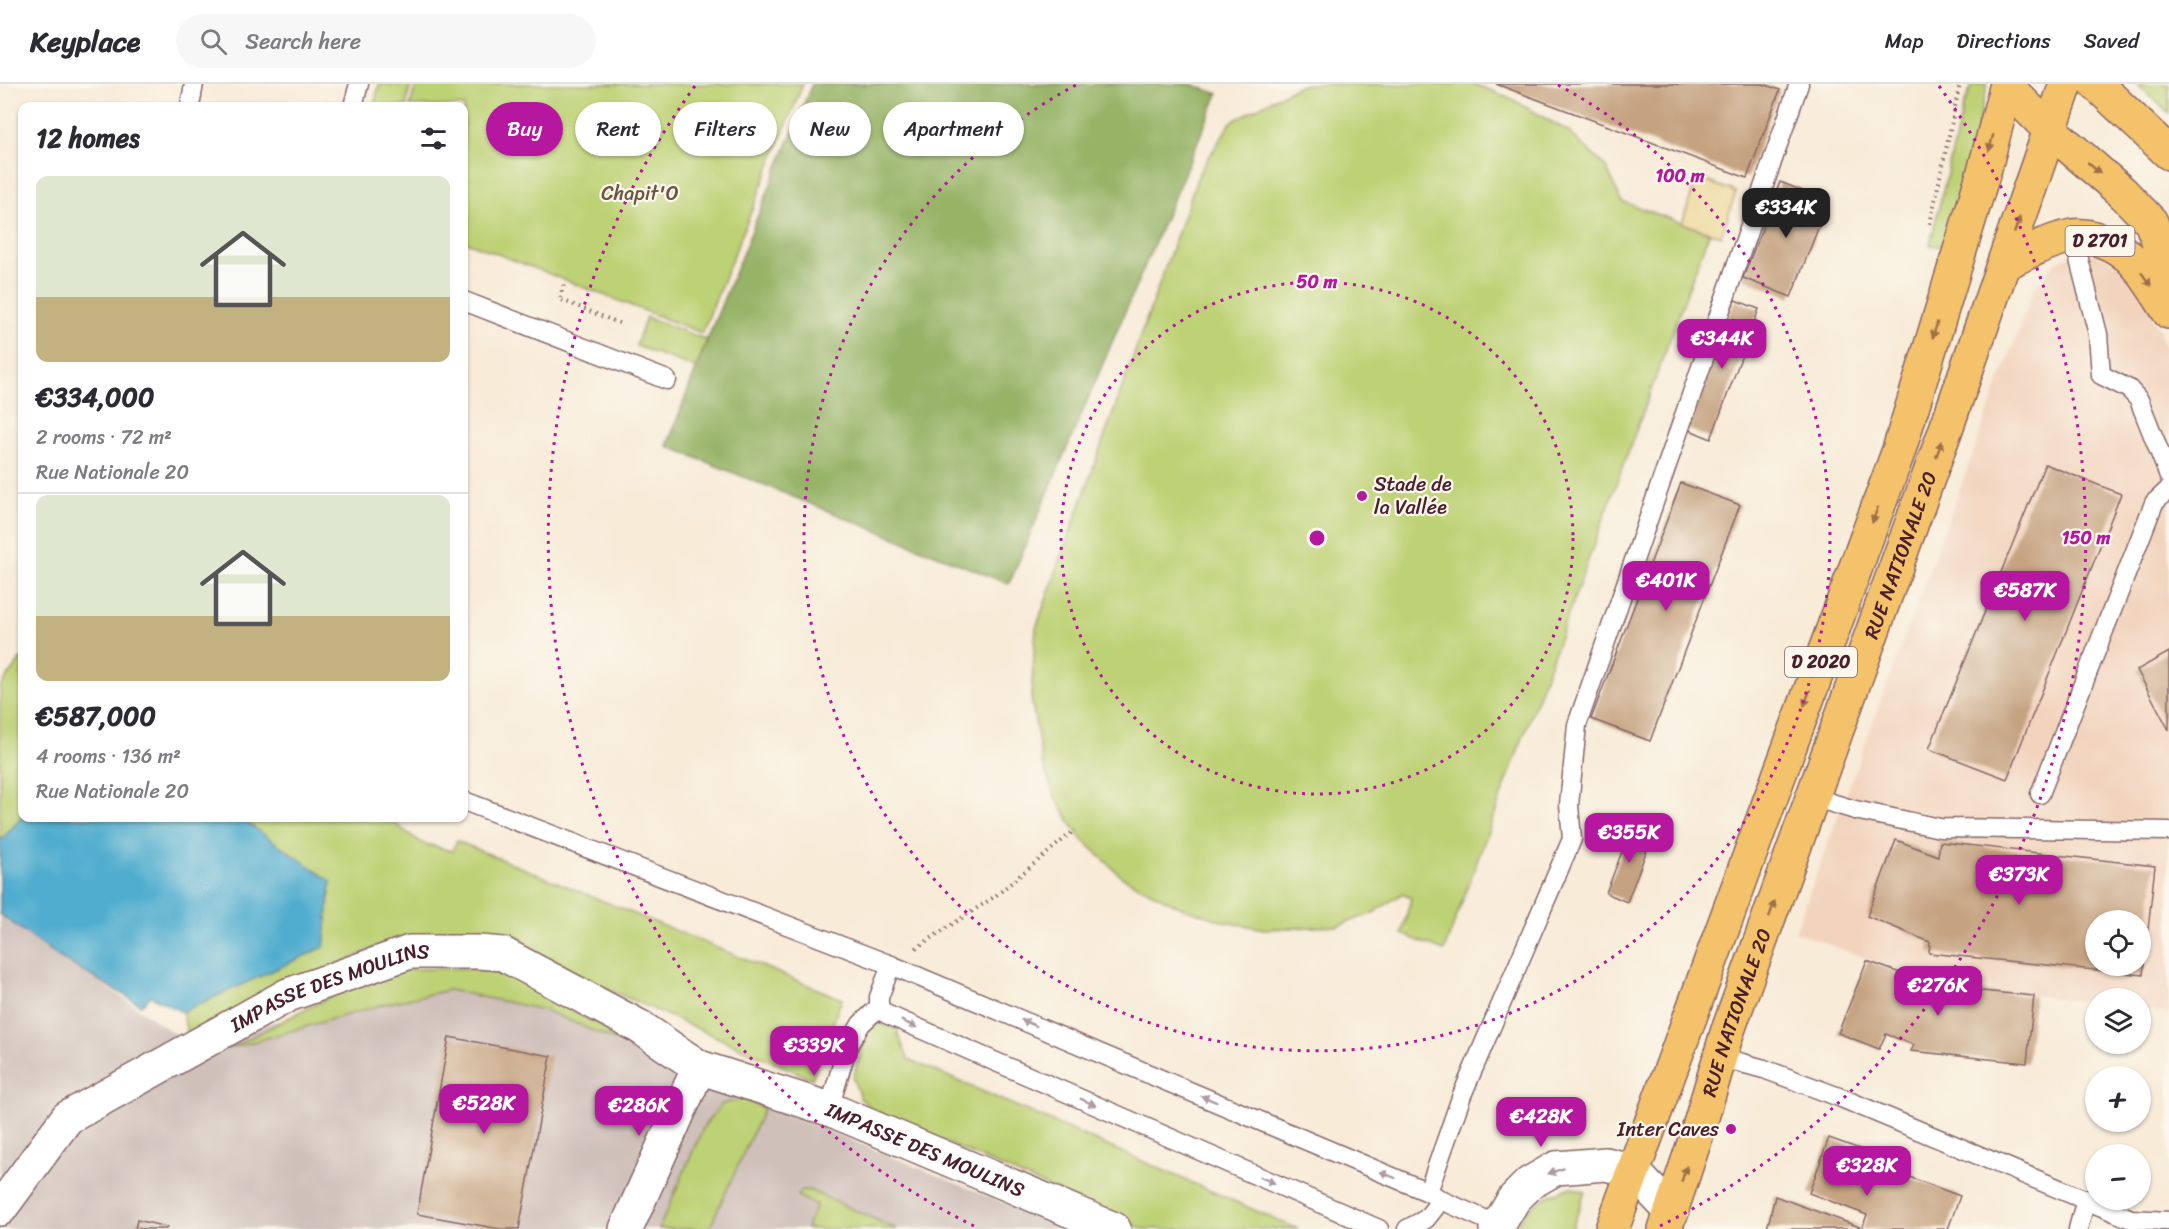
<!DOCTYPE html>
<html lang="en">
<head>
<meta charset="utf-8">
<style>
  body { margin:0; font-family:Sriracha,sans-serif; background:#f7f7f7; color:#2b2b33; height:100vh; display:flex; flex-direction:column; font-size:22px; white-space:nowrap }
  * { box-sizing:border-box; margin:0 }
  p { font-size:20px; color:#7c7c81 }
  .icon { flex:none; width:33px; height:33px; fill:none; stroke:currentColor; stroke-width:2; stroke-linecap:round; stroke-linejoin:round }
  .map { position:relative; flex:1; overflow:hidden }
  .details { position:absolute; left:18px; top:18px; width:450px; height:720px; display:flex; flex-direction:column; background:#fff; border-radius:12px; box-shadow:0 2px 4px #0004 }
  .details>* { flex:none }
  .hud { position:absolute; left:486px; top:18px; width:570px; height:54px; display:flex; gap:12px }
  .fabs { position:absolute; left:2085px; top:826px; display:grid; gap:12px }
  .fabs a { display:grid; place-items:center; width:66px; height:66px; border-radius:50%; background:#fff; box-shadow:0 2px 4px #0004; font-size:30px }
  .price { position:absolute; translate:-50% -51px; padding:0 14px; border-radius:12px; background:#b5179e; color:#fff; font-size:20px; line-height:39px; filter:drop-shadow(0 2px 3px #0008) }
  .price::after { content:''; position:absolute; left:50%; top:36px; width:18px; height:14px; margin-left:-9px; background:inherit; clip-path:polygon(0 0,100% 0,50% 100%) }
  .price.selected { background:#222; color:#fff }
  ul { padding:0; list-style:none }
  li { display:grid; align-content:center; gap:12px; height:318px; padding:0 18px }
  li+li { border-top:2px solid #e1e1e2 }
  li span { display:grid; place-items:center; height:186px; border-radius:12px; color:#555 }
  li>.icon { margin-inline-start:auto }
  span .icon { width:108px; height:108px; fill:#fffc; stroke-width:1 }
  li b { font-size:26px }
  h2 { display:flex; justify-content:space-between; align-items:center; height:72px; padding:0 18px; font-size:26px }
  .tag { padding:0 21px; border-radius:27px; background:#fff; box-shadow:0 2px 4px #0004; font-size:21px; line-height:54px }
  .tag.selected { background:#b5179e; color:#fff }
  header { display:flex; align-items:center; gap:36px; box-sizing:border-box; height:84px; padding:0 30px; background:#fff; border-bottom:2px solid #e1e1e2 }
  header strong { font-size:28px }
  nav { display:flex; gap:33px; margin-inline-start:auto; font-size:21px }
  .search { width:420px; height:54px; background:#f7f7f7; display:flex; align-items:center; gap:15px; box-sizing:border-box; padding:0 21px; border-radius:33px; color:#7c7c81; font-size:22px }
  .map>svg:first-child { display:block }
  .built { fill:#f2d4be; fill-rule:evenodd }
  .industrial { fill:#cfc0ba }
  .green { fill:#bdd174; stroke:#847850; stroke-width:1.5 }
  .forest { fill:#96b366; stroke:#706948; stroke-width:1.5 }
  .sand { fill:#eeda9e; stroke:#9c7c64; stroke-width:1.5 }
  .water { fill:#51adcf; stroke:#4e667d; stroke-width:1.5 }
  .building { fill:#c5a280; fill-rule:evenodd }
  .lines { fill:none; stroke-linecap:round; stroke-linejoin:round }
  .service-casing { stroke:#876668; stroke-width:21 }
  .minor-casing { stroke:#876668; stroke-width:36 }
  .primary-casing { stroke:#876668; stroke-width:36 }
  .trunk-casing { stroke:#876668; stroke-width:36 }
  .path { stroke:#876668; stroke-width:4; stroke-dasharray:1.5 4.5; stroke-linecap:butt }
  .service { stroke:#fff; stroke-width:18 }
  .minor { stroke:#fff; stroke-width:33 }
  .primary { stroke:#f4c26a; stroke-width:33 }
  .trunk { stroke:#f4c26a; stroke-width:33 }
  .oneway { fill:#9f704a }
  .oneway2 { fill:#ae9aa0 }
  .ring { fill:none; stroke:#b5179e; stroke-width:3; stroke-dasharray:3 6 }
  .poi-dot { fill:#b5179e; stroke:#fbf7ec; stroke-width:2 }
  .labels { text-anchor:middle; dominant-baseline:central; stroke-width:4.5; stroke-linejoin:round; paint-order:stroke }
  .shield { fill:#fbf7ec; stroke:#7f6065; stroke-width:1.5 }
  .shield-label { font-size:18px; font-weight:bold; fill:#4a1f2b }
  .park-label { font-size:20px; fill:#6c5441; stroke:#fbf7ec }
  .poi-label { font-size:20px; fill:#4a1f2b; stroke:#fbf7ec; text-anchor:start }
  .street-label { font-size:20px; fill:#4a1f2b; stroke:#fbf7ec }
  .centre { fill:#b5179e; stroke:#fbf7ec; stroke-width:3 }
  .ring-label { font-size:18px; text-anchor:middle; font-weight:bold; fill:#b5179e; stroke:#fbf7ec; stroke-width:4.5; stroke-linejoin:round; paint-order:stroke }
</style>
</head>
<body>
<header>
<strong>Keyplace</strong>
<div class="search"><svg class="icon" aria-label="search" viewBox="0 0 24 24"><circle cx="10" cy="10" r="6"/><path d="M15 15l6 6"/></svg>Search here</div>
<nav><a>Map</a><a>Directions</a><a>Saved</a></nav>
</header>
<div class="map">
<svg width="2169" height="1145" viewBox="0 0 2169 1145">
  <rect width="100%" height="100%" fill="#fbf7ec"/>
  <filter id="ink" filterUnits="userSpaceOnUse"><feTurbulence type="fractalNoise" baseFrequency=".0167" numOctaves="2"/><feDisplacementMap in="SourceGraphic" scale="12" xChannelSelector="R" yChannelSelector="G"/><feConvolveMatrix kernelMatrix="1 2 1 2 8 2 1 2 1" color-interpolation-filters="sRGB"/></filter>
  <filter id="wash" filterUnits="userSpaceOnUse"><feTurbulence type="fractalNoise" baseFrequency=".008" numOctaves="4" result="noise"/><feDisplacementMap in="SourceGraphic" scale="24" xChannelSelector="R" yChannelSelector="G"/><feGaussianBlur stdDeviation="1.35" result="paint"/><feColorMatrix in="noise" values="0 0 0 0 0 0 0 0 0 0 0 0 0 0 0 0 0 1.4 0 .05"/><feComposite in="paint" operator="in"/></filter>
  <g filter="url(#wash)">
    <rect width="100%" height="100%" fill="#f8ebd8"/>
    <path class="built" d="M2091,168l27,11 27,34 24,57v660l-28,-5 -1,-10h-44l-1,4 -162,-20 -138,-51 239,-643 22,-27 15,-7zM2096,837h44v45h-44z"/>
    <path class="industrial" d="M0,829l179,124 202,-32 68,-15 95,20 190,82 333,137h-1067z"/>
    <g class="green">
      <path d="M379,0h32l-5,22h-32z"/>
      <path d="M416,0h387l-101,249 -238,-92v-135h-54z"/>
      <path d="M1307,0h167l36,14 58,33 38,36 15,34 88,32 -265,718 -42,-17 9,-36 -8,-5 -30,20 -35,13 -74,3 -39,-7 -45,-15 -57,-29 -41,-39 -7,-9 -21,-35 -12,-34 -11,-64 5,-69 163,-455 32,-51 65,-35z"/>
      <path d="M1973,0h15l-42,164 -16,-3 33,-138z"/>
      <path d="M2137,0h32v29z"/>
      <path d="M646,233l61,23 -11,28 -60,-22z"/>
      <path d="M22,573v160l-22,24v-154z"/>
      <path d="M240,734h147l35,25 30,8 5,-10 385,158 -30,80 -337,-148 -80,8 -208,93 -5,-20 142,-65 7,-66z"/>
      <path d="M466,884l40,4 93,53 41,14 29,24 -125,-53 -95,-20 -68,15 -153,44 117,-60 61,-20z"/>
      <path d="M878,938l18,7 12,30 390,170h-155l-267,-117 -16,-14 -7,-20 14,-46z"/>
      <path d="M743,1015l21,9 -55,121h-50l45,-103 18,-22z"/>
      <path d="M1572,1103l13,5 -13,37h-58c16,-27 29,-32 58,-42z"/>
      <path d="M801,1106h8l88,39h-91l10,-24 -19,-9z"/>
    </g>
    <path class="forest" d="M812,0h379l27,10 -209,490 -342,-138 40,-106z"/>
    <path class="sand" d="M1697,94l39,14 -15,44 -39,-13z"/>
    <path class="water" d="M22,733l218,1 91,63 -7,66 -142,65 -31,-16 -10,9 -82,-48 -59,-43v-73z"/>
    <g id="blocks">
      <g class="building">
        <path d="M1496,0h267l17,6 -33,88z"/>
        <path d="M1780,98l49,19 -38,96 -48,-19z"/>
        <path d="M1735,216l24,9 -48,130 -26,-11z"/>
        <path d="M2045,380l76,30 -114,285 -78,-30z"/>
        <path d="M1681,399l59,22 -90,236 -59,-22z"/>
        <path d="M2169,568v78l-32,-60z"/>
        <path d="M1632,742l21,8 -26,68 -21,-9z"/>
        <path d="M1896,756l42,16 2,-14 215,24 -12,109 -214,-22 1,-11 -63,-26zM2096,837h44v45h-44z"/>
        <path d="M1867,877l72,26 95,9 -7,67 -116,-12 3,-6 -28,-11 -7,15 -41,-16z"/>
        <path d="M449,953l102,19 -32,173h-19l-83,-15z"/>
        <path d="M1829,1054l45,16 -8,22 14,5 5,-13 75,28 -12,33h-181l8,-33 87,32 5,-13 -58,-22z"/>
        <path d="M137,1136l30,7 -1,2h-31z"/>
      </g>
    </g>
  </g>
  <g filter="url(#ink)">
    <use href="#blocks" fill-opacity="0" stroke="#876668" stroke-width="1.5"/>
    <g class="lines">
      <g class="service-casing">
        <g id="service">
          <path d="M190,22l4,-22"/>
          <path d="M353,22l6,-22"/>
          <path d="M2073,152l25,98 3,41 28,14 10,11 30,76"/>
          <path d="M464,217l203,79"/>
          <path d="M2040,710l114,-291 15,-14"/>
          <path d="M1812,713l43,13 85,18 229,3"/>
          <path d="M464,717l427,164 537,227 13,8 57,25"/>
          <path d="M891,881l-12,32v10l7,7 493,215"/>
          <path d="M1720,973l44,12 75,28 292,122 38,2"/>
          <path d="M829,1025l18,-61 14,-24 18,-17"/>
          <path d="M1428,1108l34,-97 110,-256 -3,-34 8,-80 222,-641"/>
          <path d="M1407,1145l19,-10 15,-19"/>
          <path d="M2078,1145l8,-30"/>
        </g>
      </g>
      <g class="minor-casing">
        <g id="minor">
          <path id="s1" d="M0,1125l67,-91 221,-123 122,-43h69l24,2 137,73 59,40 130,42 285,120"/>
          <path d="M626,1145l73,-162"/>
          <path d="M1496,1145l18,-30 16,-16 26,-15 50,-4 27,7 39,41"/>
        </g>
      </g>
      <g class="primary-casing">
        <g id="primary">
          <path d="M1612,1145l287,-779 86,-282 22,-84"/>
          <path id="s2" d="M1665,1145l32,-95 30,-101 220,-607 119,-342"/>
        </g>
      </g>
      <g class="trunk-casing">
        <g id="trunk">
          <path d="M2096,0l73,69"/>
          <path d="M2007,3l43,43 73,63 28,29 18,48"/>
          <path d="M2004,180c22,-11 44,-23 68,-28 18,-3 43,9 56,20 14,11 31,41 41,56"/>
        </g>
      </g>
      <g class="path">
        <path d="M1930,140l30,-140"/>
        <path d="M564,201l-5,14 60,24"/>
        <path d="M916,864l78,-51 81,-67"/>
      </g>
      <use href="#service" class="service"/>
      <use href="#minor" class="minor"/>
      <use href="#primary" class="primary"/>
      <use href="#trunk" class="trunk"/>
    </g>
    <defs><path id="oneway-solid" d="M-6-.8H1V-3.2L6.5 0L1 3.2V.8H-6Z" transform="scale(1.5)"/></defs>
    <g class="oneway">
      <use href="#oneway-solid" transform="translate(1991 59) rotate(105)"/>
      <use href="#oneway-solid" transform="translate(2094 84) rotate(41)"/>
      <use href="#oneway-solid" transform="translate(2017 141) rotate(-71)"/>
      <use href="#oneway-solid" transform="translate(2146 195) rotate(54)"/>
      <use href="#oneway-solid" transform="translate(1935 246) rotate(107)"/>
      <use href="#oneway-solid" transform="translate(1939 365) rotate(-70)"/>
      <use href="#oneway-solid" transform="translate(1875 431) rotate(110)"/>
      <use href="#oneway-solid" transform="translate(1807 614) rotate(110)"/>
      <use href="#oneway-solid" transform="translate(1772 825) rotate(-70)"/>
      <use href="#oneway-solid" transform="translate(1684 1090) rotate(-72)"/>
    </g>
    <g class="oneway2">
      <use href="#oneway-solid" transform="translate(1029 939) rotate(-157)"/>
      <use href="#oneway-solid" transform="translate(909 940) rotate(24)"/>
      <use href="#oneway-solid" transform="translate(1209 1015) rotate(-157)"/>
      <use href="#oneway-solid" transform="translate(1088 1018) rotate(24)"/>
      <use href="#oneway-solid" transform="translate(1556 1087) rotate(161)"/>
      <use href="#oneway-solid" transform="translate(1388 1091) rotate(-157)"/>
      <use href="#oneway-solid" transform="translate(1267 1096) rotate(24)"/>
    </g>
  </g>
  <g class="ring">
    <circle cx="1317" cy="454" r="256"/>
    <path d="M1558 1A513 513 0 1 1 1076 1"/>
    <path d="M974 1142A769 769 0 0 1 695 2M1939 2A769 769 0 0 1 1660 1142"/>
  </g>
  <g class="poi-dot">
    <circle cx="1362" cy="412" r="6"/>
    <circle cx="1731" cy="1045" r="6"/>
  </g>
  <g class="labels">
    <g class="shield">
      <rect x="2065.5" y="142" width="69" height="30" rx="4.5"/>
      <rect x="1785" y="563" width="72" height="30" rx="4.5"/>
    </g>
    <g class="shield-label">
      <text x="2100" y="157">D 2701</text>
      <text x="1821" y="578">D 2020</text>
    </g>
    <g class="park-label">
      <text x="640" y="109">Chapit'O</text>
    </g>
    <g class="poi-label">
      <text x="1374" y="400">Stade de<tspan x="1374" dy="23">la Vallée</tspan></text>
      <text x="1719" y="1045" text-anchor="end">Inter Caves</text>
    </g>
    <g class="street-label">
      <text stroke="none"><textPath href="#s2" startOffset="714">RUE NATIONALE 20</textPath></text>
      <text stroke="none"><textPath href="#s1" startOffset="408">IMPASSE DES MOULINS</textPath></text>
      <text stroke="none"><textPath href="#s2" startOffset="228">RUE NATIONALE 20</textPath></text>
      <text stroke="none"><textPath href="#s1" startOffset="1056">IMPASSE DES MOULINS</textPath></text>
    </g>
  </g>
  <circle cx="1317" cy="454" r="9" class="centre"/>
  <g class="ring-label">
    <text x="1680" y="98">100 m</text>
    <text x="1317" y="204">50 m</text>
    <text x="2086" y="460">150 m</text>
  </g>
</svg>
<div class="fabs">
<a><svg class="icon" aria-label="locate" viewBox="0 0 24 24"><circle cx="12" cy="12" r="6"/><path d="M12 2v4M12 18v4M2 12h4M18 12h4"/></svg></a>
<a><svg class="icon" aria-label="layers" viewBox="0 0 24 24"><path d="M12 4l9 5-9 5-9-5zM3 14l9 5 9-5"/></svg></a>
<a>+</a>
<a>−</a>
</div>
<b class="price selected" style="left:1786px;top:155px">€334K</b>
<b class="price" style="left:1722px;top:286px">€344K</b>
<b class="price" style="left:1666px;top:528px">€401K</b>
<b class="price" style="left:2025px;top:538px">€587K</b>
<b class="price" style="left:1629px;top:780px">€355K</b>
<b class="price" style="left:2019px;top:822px">€373K</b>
<b class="price" style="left:1938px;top:933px">€276K</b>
<b class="price" style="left:814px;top:993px">€339K</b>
<b class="price" style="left:484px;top:1051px">€528K</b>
<b class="price" style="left:639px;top:1053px">€286K</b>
<b class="price" style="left:1541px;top:1064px">€428K</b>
<b class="price" style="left:1867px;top:1113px">€328K</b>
<div class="hud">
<a class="tag selected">Buy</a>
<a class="tag">Rent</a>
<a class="tag">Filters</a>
<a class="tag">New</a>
<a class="tag">Apartment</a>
</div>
<section class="details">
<h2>12 homes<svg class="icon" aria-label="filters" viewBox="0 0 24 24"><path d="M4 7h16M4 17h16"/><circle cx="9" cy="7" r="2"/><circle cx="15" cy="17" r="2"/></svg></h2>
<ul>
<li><span style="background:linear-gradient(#dfe7d0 65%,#c2b280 0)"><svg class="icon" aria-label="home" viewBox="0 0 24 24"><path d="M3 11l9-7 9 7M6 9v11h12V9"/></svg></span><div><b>€334,000</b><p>2 rooms · 72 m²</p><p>Rue Nationale 20</p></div></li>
<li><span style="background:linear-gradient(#dfe7d0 65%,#c2b280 0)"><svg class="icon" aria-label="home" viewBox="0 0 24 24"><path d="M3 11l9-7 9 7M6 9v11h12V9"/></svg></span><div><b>€587,000</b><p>4 rooms · 136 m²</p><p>Rue Nationale 20</p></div></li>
</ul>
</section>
</div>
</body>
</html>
